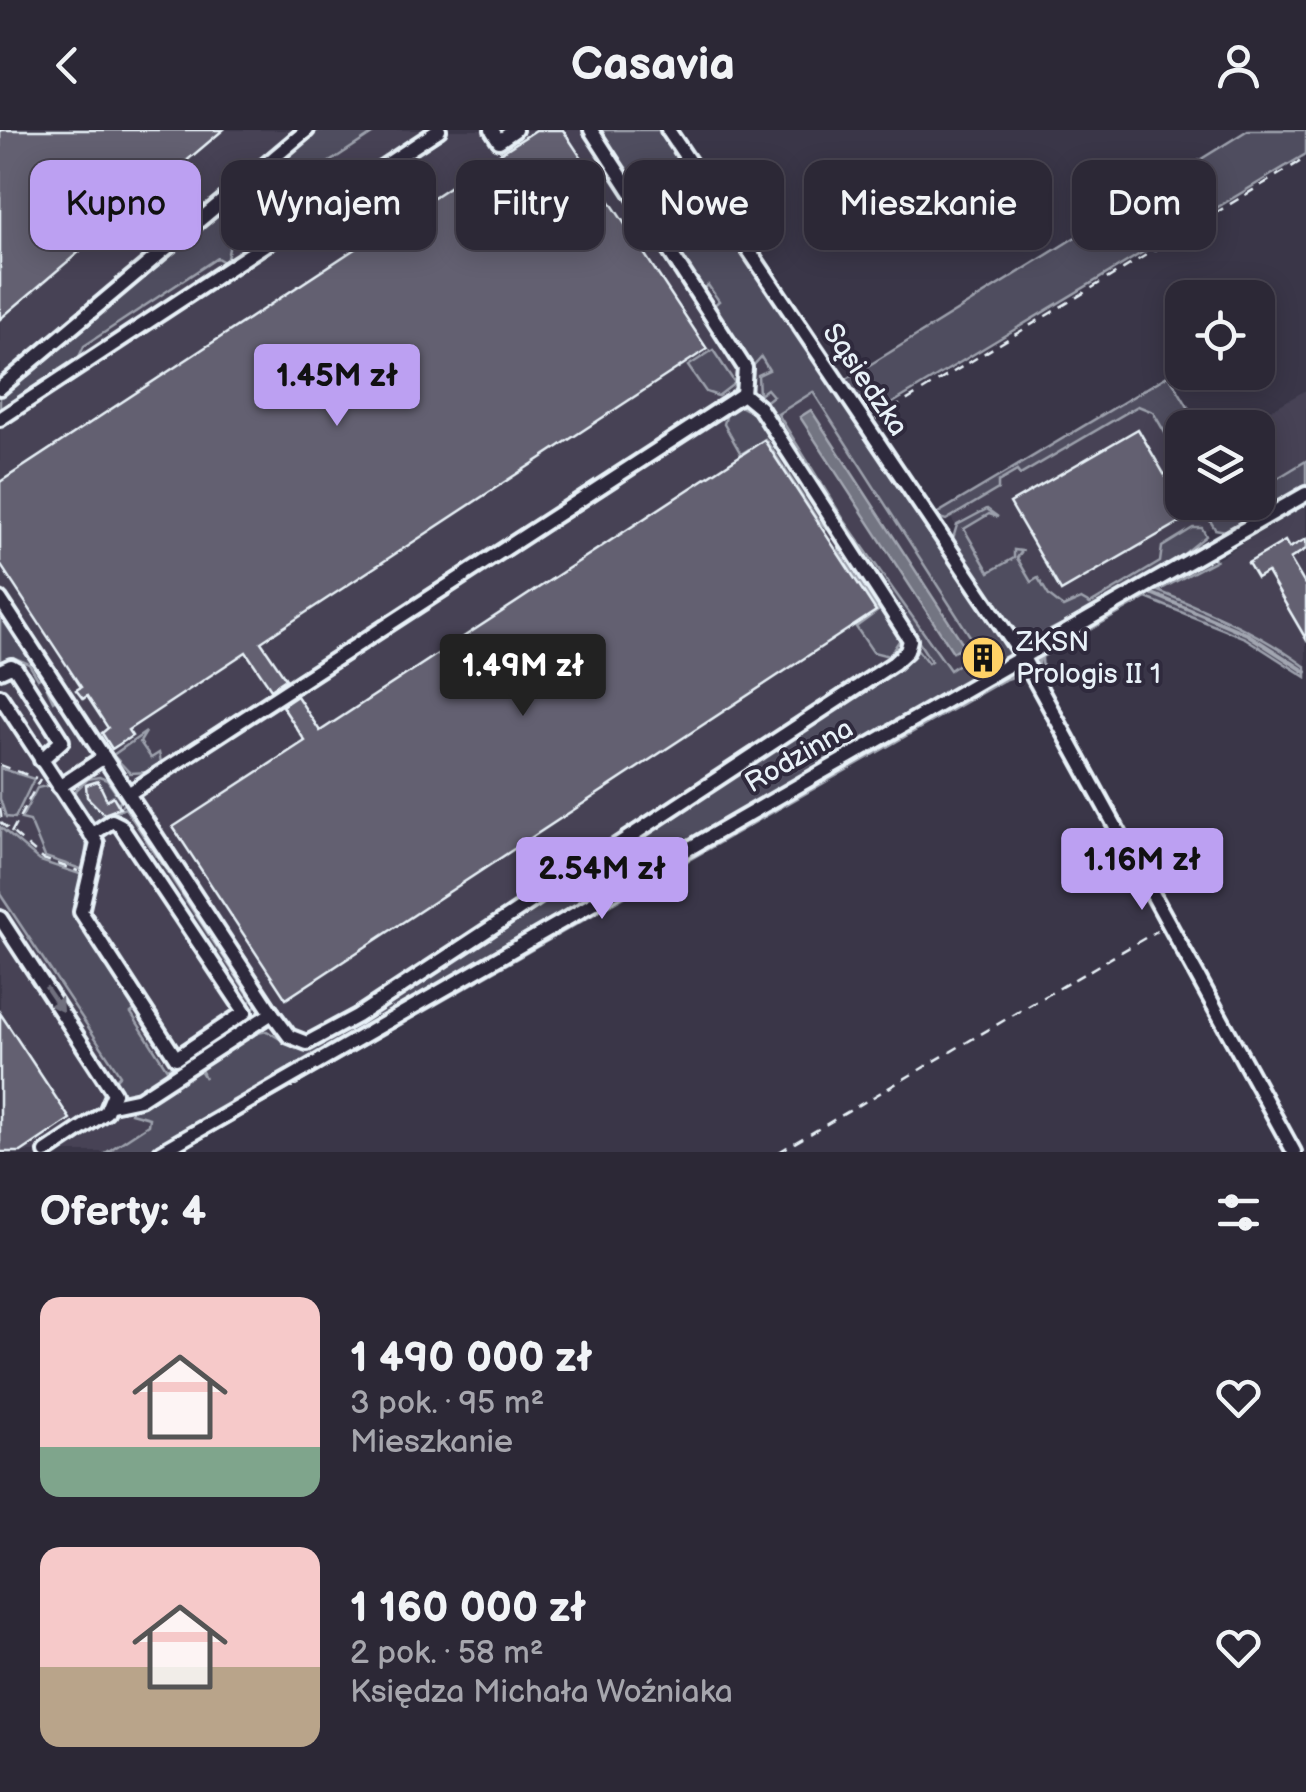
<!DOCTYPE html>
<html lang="pl">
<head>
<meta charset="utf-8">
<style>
  body { margin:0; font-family:"Balsamiq Sans",sans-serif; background:#383442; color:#f1f3f6; height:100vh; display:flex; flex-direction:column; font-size:38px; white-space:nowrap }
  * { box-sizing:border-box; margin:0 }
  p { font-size:32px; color:#a6a6ad }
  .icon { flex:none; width:55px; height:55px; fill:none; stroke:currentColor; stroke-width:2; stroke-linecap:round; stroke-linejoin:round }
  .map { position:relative; height:1022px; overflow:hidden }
  .side { display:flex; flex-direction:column; background:#2c2836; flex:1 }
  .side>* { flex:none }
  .top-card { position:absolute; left:30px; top:30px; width:1248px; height:90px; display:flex; gap:20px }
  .buttons { position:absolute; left:1165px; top:150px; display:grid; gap:20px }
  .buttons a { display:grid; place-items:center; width:110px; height:110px; border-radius:20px; background:#2c2836; box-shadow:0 5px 25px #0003,0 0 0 2px #484451; font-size:50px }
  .price { position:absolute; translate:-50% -85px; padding:0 22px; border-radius:10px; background:#bca0f2; color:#111; font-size:32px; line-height:65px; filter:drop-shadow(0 2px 5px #0008) }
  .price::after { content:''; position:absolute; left:50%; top:60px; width:30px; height:22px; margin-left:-15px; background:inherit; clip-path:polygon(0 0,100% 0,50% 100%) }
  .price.current { background:#222; color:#fff }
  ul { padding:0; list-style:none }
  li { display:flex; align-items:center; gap:30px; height:250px; padding:0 40px }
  li span { display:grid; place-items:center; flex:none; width:280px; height:200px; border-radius:20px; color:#555 }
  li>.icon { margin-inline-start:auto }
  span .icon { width:120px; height:120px; fill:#fffc; stroke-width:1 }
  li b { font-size:42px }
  h2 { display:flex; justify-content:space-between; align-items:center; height:120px; padding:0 40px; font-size:42px }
  .chip { padding:0 35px; border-radius:20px; background:#2c2836; box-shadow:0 5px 25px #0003,0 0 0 2px #484451; font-size:35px; line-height:90px }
  .chip.current { background:#bca0f2; color:#111 }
  header { display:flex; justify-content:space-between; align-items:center; height:130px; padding:0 40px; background:#2c2836; font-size:45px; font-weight:800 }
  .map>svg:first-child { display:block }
  .built { fill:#464354 }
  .green { fill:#504e5f; stroke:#9ca0ac; stroke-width:2.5; fill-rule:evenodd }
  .water { fill:#737482; stroke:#a2a6b1; stroke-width:2.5 }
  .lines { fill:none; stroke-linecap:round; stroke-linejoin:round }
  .stream { stroke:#a2a6b1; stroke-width:4 }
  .building { fill:#636171; stroke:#e8f1f8; stroke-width:2.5 }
  .minor-casing { stroke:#e8f1f8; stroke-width:20 }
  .path { stroke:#e8f1f8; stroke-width:2.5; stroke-dasharray:10 8; stroke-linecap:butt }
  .minor { stroke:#2f2a3d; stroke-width:12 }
  .oneway { fill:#70707e }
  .labels { text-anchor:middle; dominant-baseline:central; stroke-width:8; stroke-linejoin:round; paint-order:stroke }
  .street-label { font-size:28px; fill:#e8f1f8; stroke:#2f2a3d }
  .poi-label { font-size:28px; fill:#e8f1f8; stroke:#2f2a3d; text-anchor:start }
</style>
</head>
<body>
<header><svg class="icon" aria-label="back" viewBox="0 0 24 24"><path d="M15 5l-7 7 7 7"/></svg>Casavia<svg class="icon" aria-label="person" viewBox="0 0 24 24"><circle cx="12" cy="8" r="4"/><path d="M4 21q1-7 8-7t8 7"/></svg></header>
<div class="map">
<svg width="1306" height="1022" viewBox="0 0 1306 1022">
  <rect width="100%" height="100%" fill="#3a3648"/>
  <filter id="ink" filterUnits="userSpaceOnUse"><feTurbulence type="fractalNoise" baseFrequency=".01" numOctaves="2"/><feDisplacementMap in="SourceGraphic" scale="20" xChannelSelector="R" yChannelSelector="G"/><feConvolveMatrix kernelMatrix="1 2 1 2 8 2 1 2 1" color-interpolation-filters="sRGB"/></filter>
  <g filter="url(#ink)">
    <g class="built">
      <path d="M0,0h652l333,524 -11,6 3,7 -802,461 -175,-266z"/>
      <path d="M1169,245l31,52 -18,1v74h76v-74l-17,-1 65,-37v91l-81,47 -12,-2 -67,46 -117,65 -84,-128z"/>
      <path d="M1306,370v165l-86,-50 -63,-24 66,-35z"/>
      <path d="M0,748l163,249 -29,25h-134z"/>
    </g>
    <g class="green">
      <path d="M315,0h63l-91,60 -8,37 -7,-11 -13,9 9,10 -13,8 5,-31 -26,12 -8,39 -9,-5 -133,88 -7,15 -77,50v-15z"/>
      <path d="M598,0h63l347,517 1,10 -856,495h-46l41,-27 1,-7 -18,-5 1,-5 67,-40 6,10 -5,-11 49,-32 18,-4 29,18 20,-3 585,-380 16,-17 11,14 3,-2 -167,-258 9,-7 -6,-7 -8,6 -1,-20 11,-5 -8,-13 -8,9 -40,-60 6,-5 -11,-16 -6,4zM813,262l166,258 -29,20 -106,-150 -66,-106z"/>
      <path d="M1248,0h58v24l-435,262 -6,-1 -23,-33z"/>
      <path d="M713,220l22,33 -17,13 -12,-4 -18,-26z"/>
      <path d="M1169,245l31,52 -18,1v34l-29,-50 -15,-6 -118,69 -3,-4 -19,11v7l-52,31 -13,-4z"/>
      <path d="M740,276l17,9 73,112 -3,2 -10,-10 -52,-80 -24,15 -17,-30 3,-11z"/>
      <path d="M1306,331v27l-75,44 -16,-3 -6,-10 28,-16 21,-1v-12z"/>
      <path d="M987,379l11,8 -9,-3 -25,15 25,43 25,-14v-8l8,1 -5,7 14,24 7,-4 11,18 14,11 18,-8 9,5 70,-42 2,-15 31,-19h9l4,8 -47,38 -136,70 -71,-102 5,-17z"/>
      <path d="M843,416l58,92 -12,18 -16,-4 -17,-25 22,-16 -40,-61z"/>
      <path d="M1212,427l4,3 -58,31c53,21 102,42 148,76v10l-61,-39 -99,-40 -104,59 1,20 -4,-2 -2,-20z"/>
      <path d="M0,481c19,35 43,66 65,100l-9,-12 -3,2 -11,-24 -4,2 -9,-15 -16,-7 -13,5z"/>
      <path d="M1016,538l9,7 -14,1 -833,476h-9z"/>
      <path d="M146,602l-6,10 11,16 8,-5 2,9 -12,10 -19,1 -17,-18z"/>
      <path d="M0,638l34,11 -19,39 -9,-1 -6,-18z"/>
      <path d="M99,647l8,3 14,20 -3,3 -6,-7 -14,10 8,11 18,-13 132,200 -10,19 -115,73 -12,-5 -4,-11 5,-5 -120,-181v-67l40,34 43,14 -9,36 63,97 -6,5 36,56 84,-54 -6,-10 7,-5 -127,-192 -33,16 -18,-32 14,-13z"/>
      <path d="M51,655l36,56 -3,29 -39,-13 -15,-36 -9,-2 16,-31z"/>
    </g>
    <path class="water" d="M811,280l153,235 -11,7 -153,-235z"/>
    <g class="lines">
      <g class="stream">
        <path d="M1153,464l94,40 59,38"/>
        <path d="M1038,534l2,-8 9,-6 101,-57"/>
        <path d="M893,611l97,-57 32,-11"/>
      </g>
    </g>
    <g class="building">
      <path d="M0,0h223l-223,189z"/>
      <path d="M536,0h27l144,219 -446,293 25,37 -15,10 -25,-37 -118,78 4,6 -20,13 -10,-16 6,-5 -21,-32 -4,3 -7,-9 5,-3 -81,-123v-82z"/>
      <path d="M1138,299l51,88 -128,74 -51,-88z"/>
      <path d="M764,310l112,171 -590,388 -113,-172 132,-86 -23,-35 15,-10 23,35z"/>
      <path d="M1306,409v10l-16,10 16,27v53l-39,-67 -10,6 -9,-15 37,-22 4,7z"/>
      <path d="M98,651l9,19 6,-4 7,12 -16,6 -17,-17 -1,-12z"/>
      <path d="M0,883l70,106 -49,33h-21z"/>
    </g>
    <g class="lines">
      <g class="minor-casing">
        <g id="minor">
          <path d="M492,0l7,11 16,-11"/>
          <path d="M591,0l154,238 -2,26"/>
          <path d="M668,0l354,526 272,496"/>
          <path d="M0,258l307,-258"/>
          <path d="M0,289l439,-289"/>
          <path d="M0,469c91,138 181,276 272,414l17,23 18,7 50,-27 537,-353 13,-12 3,-11 -150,-232 -17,-14 -615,400"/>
          <path d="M0,541l11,-5 5,3 46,72 -21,19"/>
          <path d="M0,566l87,132 10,15 -16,69 95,146 69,-46 -125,-187 -8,-4 -21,14"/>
          <path d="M59,657l45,-30"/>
          <path d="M0,788l114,175 -8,19 -60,40"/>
          <path d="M112,975l28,-6 132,-86"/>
          <path d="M161,1022l1145,-658"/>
        </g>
      </g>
      <g class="path">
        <path d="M876,289l430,-261"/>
        <path d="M0,635l36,13"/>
        <path d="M0,678l2,13"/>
        <path d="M0,692l43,37 35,12"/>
        <path d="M11,703l29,-54"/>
        <path d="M779,1022l378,-221"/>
      </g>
      <use href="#minor" class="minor"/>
    </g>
    <defs><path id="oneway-solid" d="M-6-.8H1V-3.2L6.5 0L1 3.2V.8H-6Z" transform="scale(2.5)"/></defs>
    <use class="oneway" href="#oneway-solid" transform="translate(54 869) rotate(56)"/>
  </g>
  <defs>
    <g id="building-disc" transform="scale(2.25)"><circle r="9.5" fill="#ffd166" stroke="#2f2a3d"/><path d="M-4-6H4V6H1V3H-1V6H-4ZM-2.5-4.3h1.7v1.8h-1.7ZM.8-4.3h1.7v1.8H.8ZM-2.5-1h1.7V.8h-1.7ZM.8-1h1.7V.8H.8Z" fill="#111"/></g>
  </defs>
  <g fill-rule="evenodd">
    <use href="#building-disc" x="983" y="528"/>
  </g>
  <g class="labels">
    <g class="street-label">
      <text transform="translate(865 250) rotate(56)">Sąsiedzka</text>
      <text transform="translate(799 626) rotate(-30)">Rodzinna</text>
    </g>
    <g class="poi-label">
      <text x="1016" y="512">ZKSN<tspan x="1016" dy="32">Prologis II 1</tspan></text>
    </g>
  </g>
</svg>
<div class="buttons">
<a><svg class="icon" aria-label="locate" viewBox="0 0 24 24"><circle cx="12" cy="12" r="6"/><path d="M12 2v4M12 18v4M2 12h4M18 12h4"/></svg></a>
<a><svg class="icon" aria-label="layers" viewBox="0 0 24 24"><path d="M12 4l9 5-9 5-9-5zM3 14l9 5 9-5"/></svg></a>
</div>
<b class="price" style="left:337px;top:299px">1.45M zł</b>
<b class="price current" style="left:523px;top:589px">1.49M zł</b>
<b class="price" style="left:1142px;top:783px">1.16M zł</b>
<b class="price" style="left:602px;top:792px">2.54M zł</b>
<div class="top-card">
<a class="chip current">Kupno</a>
<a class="chip">Wynajem</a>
<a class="chip">Filtry</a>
<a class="chip">Nowe</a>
<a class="chip">Mieszkanie</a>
<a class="chip">Dom</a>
</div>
</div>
<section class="side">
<h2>Oferty: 4<svg class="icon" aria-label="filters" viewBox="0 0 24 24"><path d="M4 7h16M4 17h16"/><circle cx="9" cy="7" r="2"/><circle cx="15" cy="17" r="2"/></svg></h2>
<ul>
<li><span style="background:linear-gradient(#f6c9c9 75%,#7fa58c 0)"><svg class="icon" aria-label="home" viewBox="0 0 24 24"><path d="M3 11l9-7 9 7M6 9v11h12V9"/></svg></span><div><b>1 490 000 zł</b><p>3 pok. · 95 m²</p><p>Mieszkanie</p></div><svg class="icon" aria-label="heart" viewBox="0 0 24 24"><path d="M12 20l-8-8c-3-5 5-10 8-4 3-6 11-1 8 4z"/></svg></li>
<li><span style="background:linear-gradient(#f6c9c9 60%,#b9a48a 0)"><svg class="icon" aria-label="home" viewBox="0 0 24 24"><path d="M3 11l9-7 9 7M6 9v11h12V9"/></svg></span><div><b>1 160 000 zł</b><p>2 pok. · 58 m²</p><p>Księdza Michała Woźniaka</p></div><svg class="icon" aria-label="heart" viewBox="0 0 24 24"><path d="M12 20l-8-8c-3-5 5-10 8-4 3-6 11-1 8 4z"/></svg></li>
</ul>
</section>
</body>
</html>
